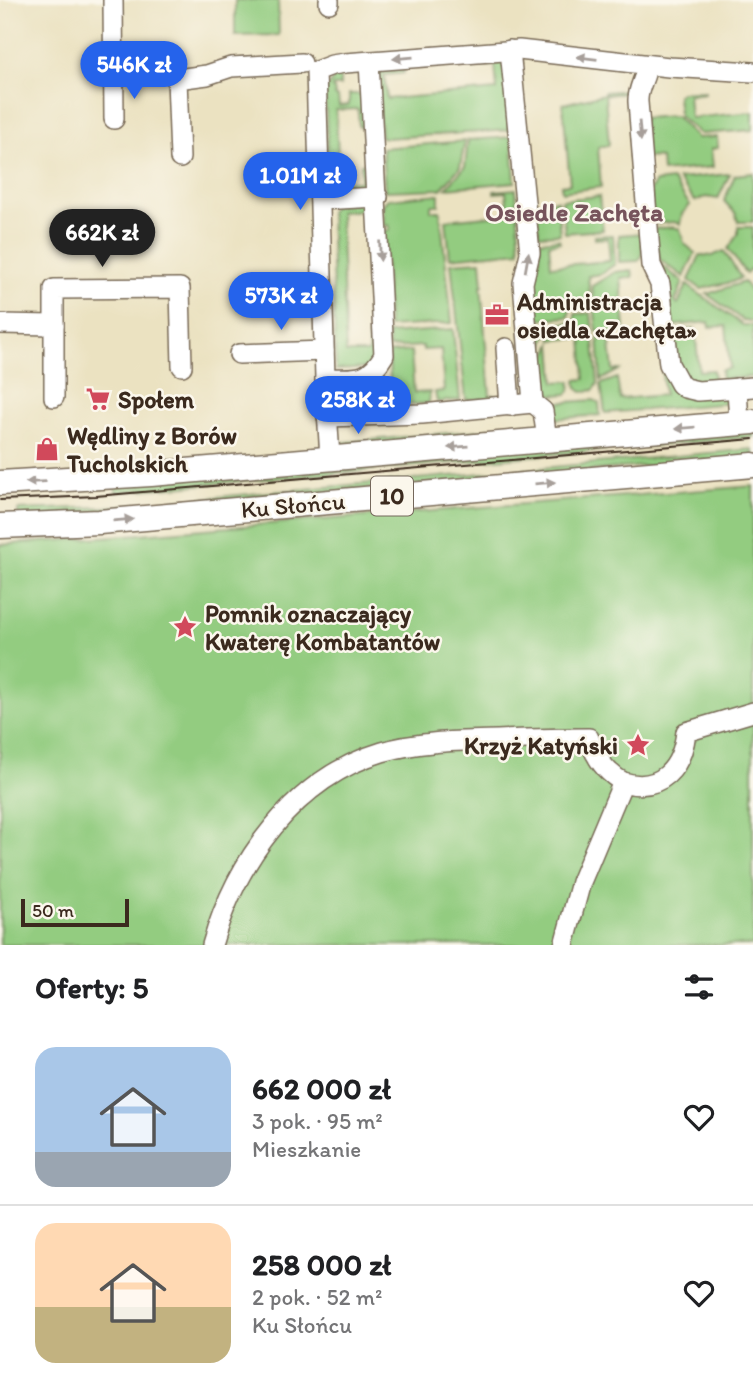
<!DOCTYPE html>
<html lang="pl">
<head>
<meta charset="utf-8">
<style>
  body { margin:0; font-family:Itim,sans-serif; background:#f2f2f2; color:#202124; height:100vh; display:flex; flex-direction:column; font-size:26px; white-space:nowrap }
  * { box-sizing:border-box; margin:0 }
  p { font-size:23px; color:#757577 }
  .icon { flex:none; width:38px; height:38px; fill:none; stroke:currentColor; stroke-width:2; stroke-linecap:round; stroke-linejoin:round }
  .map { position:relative; height:945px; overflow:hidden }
  .side { display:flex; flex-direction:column; background:#fff; flex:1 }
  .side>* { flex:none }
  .scale { position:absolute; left:21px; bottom:18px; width:108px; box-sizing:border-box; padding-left:7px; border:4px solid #3b2a1e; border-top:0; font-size:19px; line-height:24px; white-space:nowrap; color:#3b2a1e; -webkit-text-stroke:5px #fbf7ec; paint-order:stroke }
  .price { position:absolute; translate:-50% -60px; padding:0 16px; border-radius:24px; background:#2563eb; color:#fff; font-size:23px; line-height:46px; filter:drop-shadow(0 2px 4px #0008) }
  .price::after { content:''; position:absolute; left:50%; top:42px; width:21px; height:16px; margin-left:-10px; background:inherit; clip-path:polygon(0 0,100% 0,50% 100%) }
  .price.selected { background:#222; color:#fff }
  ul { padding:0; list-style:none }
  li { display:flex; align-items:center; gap:21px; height:175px; padding:0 35px }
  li+li { border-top:2px solid #e0e0e0 }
  li span { display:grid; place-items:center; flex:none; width:196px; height:140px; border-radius:21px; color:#555 }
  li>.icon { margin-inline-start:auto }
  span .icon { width:84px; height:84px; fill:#fffc; stroke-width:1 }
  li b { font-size:30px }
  h2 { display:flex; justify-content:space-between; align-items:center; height:84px; padding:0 35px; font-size:30px }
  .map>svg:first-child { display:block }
  .green { fill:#93cc80; stroke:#677b4f; stroke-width:2 }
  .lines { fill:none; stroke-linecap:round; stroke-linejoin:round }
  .minor-casing { stroke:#796a57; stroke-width:22 }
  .major-casing { stroke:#796a57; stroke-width:27 }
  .minor { stroke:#fff; stroke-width:19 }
  .major { stroke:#fff; stroke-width:24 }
  .tram { stroke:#3b2a1e; stroke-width:2 }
  .oneway { fill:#a79f9a }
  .labels { text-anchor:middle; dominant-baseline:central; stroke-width:5; stroke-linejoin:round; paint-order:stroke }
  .shield { fill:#fbf7ec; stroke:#75685c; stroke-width:2 }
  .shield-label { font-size:23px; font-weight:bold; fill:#3b2a1e }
  .poi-label { font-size:24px; font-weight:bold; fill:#3b2a1e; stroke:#fbf7ec; text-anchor:start }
  .street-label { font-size:24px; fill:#3b2a1e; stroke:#fbf7ec }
  .neighbourhood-label { font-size:26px; font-weight:bold; fill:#77545c; stroke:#fbf7ec }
</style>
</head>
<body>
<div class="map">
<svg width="753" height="945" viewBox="0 0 753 945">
  <rect width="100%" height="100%" fill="#fbf7ec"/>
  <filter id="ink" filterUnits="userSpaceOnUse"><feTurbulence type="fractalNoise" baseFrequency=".0143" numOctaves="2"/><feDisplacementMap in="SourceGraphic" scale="14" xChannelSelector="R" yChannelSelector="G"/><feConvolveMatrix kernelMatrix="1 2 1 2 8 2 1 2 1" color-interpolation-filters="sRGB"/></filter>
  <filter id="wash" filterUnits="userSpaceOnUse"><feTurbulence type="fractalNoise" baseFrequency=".00686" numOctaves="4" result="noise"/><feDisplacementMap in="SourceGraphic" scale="28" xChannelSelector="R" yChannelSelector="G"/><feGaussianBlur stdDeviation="1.57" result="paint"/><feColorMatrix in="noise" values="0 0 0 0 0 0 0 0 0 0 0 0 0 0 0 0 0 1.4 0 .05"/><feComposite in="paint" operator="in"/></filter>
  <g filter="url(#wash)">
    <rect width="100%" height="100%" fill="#ebe2c1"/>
    <g class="green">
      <path d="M235,0h43l1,35 -44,1z"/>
      <path d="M505,60l6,70 -125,8 -5,-1 -6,-66 28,-2 1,4 -20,2 3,24 110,-9 -2,-25 -18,2 -1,-4z"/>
      <path d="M337,74h3v12h-7l-1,2 2,1 1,7 3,1 1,9 10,-1v-11h19l2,32 -11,1 -1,-18 -22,1 3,71h22v-17l11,-1 -1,27 -39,1 -3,-5 -4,-95z"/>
      <path d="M632,90l3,16 -7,1 -2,-14 -21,2 4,50 -11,2 3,40 -39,5 -1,-7 9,-1 -7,-80 41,-10v-2z"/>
      <path d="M705,91v2l-17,2 2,23 63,-6v18l-53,4 -21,-18 -2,-21 5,-3z"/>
      <path d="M675,116l22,22 20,-1 1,11 -7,1 2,18 -51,5 -1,-14 -15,-1 -3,-39z"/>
      <path d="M512,137l3,45 -69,6 19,-21 3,-27z"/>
      <path d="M465,141l-5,26 -19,22 -56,2 -3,-43z"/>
      <path d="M753,173v49h-15l-2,-8 -12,-13 11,-26z"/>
      <path d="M730,174l-12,25 -12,-2 -11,4 -17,-22z"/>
      <path d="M672,180l18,25 -8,9 -2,10 -6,-2 -21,2 -3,-34 6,-8z"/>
      <path d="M516,189l4,62 -70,7 -4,-38 62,-6 -2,-22 -12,1v-2z"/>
      <path d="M439,194v11h-8v6h9l12,112 -64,4 -4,-96 6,-1 -1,-5 -5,1 -1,-22 5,-5z"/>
      <path d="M599,196l4,34 -38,3 -3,-33z"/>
      <path d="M557,200l3,34 -21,1 -3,-32z"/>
      <path d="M365,202l11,26h-13l-1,-18 -22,2 6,141h22v-18h12v16l-12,17 -32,2 -6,-159 3,-5z"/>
      <path d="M673,227l7,2 4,14 11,10 -11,24 -25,-18 -5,-30z"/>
      <path d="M738,227h15v40l-7,7 -18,-25 10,-15z"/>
      <path d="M645,233l-4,25 -3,3 -19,1v-27z"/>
      <path d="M613,235l2,29 -14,10 -13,2 3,30 -21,1 -1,10 -33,2 -3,-34 7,-28v-16l19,-2 1,3 -11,2 2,22 59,-5 -2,-23 -13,1v-3z"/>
      <path d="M724,251l17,27 -9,4 -31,7 -12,-9 11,-25 12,1z"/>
      <path d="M481,261l2,24h-2l9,110h4v3l-28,2 -15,-137z"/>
      <path d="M661,265l22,17 -8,20 3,2 9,-19 56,40h10v52l-31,2 -1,-9 9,-2 -4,-42 -16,1 -1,-5 -39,4z"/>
      <path d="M632,270l1,7 -12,1 4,52 -28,2 -5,-46 23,-14z"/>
      <path d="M744,282l9,12v27h-9l-37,-27z"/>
      <path d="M591,313l7,70 -4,7 -12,2 -5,-4 -1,-8 9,-1 -3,-41 -30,2v-6l-5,1 -8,21 -3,-30 39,-4v-8z"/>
      <path d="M453,329l7,71 -23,2 -2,-10 9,-1 -3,-42 -18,1v-4l-34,2 -1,-14z"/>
      <path d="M695,329l4,42 14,-1 2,15 -32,-7 -13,-47z"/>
      <path d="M609,336l4,34h6l-18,10 -3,-43z"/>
      <path d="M552,344l3,38 16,-1 -1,10 -3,3 -15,1 -10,-9 -2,-20z"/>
      <path d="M411,351l3,42 16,-1 -1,11 -38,3 -2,-53z"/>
      <path d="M662,372h6l60,22 6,9 -129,10 -4,-29 16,-6 3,21 44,-4z"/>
      <path d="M594,400l5,3 1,12 -46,4v-16z"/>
      <path d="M542,425l-3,5 -193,20 -12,-7z"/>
      <path d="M753,427v10l-637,55 -1,-9z"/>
      <path d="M753,449v8l-735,61v-8l87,-3z"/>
      <path d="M753,486v459h-753v-400z"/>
    </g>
  </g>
  <g filter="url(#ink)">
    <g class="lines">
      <g class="minor-casing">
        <g id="minor">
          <path d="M113,0l1,119"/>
          <path d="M329,0v3"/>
          <path d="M510,50l20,203 -7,30 10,120 10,8 4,29"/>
          <path d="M647,65c-1,13 -10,23 -9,37l13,163 9,19 9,80 11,20 5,4 13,3 55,-4"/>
          <path d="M180,158l-3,-79 30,-4 24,-8 71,-4"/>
          <path d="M320,200l58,-3"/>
          <path d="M0,324l54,1"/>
          <path d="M506,348l4,58"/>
          <path d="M239,354l85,-3"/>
          <path d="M325,378c29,0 43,5 59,-23l-15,-294"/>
          <path d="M737,388l2,35"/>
          <path d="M54,397v-108l126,-1 2,78"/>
          <path d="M327,417l95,-3 111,-11"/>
          <path d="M330,458l-5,-80 -9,-307 16,-6 13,-2 174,-13 150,17 84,5"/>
          <path d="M212,945c24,-84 83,-167 170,-193 37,-11 78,-11 116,-12 30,-1 61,-2 91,-2 6,19 16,34 34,44"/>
          <path d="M564,945l17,-63 42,-100c38,11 59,-14 63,-50l67,-20"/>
        </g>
      </g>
      <g class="major-casing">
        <g id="major">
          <path d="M0,483l151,-9 602,-52"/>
          <path d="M0,526l99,-4 654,-57"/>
        </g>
      </g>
      <use href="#minor" class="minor"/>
      <use href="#major" class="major"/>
      <path class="tram" d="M0,500l96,-4 657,-57"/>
    </g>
    <defs><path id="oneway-solid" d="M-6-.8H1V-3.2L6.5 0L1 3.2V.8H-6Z" transform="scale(1.75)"/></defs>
    <g class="oneway">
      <use href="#oneway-solid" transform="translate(403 58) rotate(175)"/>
      <use href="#oneway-solid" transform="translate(587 58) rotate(-173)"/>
      <use href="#oneway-solid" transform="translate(640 131) rotate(85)"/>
      <use href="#oneway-solid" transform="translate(380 251) rotate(88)"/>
      <use href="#oneway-solid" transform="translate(527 262) rotate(-80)"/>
      <use href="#oneway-solid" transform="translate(685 428) rotate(175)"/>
      <use href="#oneway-solid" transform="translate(458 447) rotate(175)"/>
      <use href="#oneway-solid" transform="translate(36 482) rotate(178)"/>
      <use href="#oneway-solid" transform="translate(545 483) rotate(-5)"/>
      <use href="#oneway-solid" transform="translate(123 520) rotate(-5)"/>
    </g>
  </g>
  <defs>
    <g id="office-bare" transform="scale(1.89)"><path d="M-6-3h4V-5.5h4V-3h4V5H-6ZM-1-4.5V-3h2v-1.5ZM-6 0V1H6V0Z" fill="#d1495b" stroke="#fbf7ec" stroke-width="2.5" paint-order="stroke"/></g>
    <g id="supermarket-bare" transform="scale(1.89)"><path d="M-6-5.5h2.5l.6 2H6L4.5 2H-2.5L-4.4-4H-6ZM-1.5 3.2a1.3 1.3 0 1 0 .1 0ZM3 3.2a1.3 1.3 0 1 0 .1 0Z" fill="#d1495b" stroke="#fbf7ec" stroke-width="2.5" paint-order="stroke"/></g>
    <g id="shop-bare" transform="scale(1.89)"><path d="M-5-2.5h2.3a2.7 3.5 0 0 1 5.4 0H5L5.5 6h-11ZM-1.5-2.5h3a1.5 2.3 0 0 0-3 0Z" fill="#d1495b" stroke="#fbf7ec" stroke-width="2.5" paint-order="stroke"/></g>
    <g id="sight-bare" transform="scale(1.89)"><path d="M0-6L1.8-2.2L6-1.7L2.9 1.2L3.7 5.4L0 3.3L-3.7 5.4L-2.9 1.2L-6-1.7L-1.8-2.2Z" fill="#d1495b" stroke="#fbf7ec" stroke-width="2.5" paint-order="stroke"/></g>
  </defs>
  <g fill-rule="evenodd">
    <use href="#office-bare" x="497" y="315"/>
    <use href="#supermarket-bare" x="98" y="399"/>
    <use href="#shop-bare" x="47" y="449"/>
    <use href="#sight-bare" x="185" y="627"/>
    <use href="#sight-bare" x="638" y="745"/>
  </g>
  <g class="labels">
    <rect class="shield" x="371" y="476.5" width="42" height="39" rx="5"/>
    <g class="shield-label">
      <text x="392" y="496">10</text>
    </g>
    <g class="poi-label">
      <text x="517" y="301">Administracja<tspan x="517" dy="28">osiedla «Zachęta»</tspan></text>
      <text x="118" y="399">Społem</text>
      <text x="67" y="435">Wędliny z Borów<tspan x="67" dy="28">Tucholskich</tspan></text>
      <text x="205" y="613">Pomnik oznaczający<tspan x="205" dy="28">Kwaterę Kombatantów</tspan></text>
      <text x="618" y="745" text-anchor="end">Krzyż Katyński</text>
    </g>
    <g class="street-label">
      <text transform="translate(293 505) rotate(-5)">Ku Słońcu</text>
    </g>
    <g class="neighbourhood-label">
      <text x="574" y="212">Osiedle Zachęta</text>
    </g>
  </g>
</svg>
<div class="scale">50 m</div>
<b class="price" style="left:134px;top:101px">546K zł</b>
<b class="price" style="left:300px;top:212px">1.01M zł</b>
<b class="price selected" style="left:102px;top:269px">662K zł</b>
<b class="price" style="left:281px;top:332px">573K zł</b>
<b class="price" style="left:358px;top:436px">258K zł</b>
</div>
<section class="side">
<h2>Oferty: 5<svg class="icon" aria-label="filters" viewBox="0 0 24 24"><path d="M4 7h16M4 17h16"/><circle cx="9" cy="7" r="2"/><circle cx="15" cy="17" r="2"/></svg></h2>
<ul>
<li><span style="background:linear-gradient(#a9c7e8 75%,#9aa5b1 0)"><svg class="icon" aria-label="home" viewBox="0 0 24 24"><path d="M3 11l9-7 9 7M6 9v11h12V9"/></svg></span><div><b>662 000 zł</b><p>3 pok. · 95 m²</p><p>Mieszkanie</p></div><svg class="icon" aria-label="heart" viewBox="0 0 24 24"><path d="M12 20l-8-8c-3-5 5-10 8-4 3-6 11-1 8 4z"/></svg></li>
<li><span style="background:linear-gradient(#ffd9b3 60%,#c2b280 0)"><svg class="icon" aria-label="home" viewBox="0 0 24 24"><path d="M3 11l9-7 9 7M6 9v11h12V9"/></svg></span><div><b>258 000 zł</b><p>2 pok. · 52 m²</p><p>Ku Słońcu</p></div><svg class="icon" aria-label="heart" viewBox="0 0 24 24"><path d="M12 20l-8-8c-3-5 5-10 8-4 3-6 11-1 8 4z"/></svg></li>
</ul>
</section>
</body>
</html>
